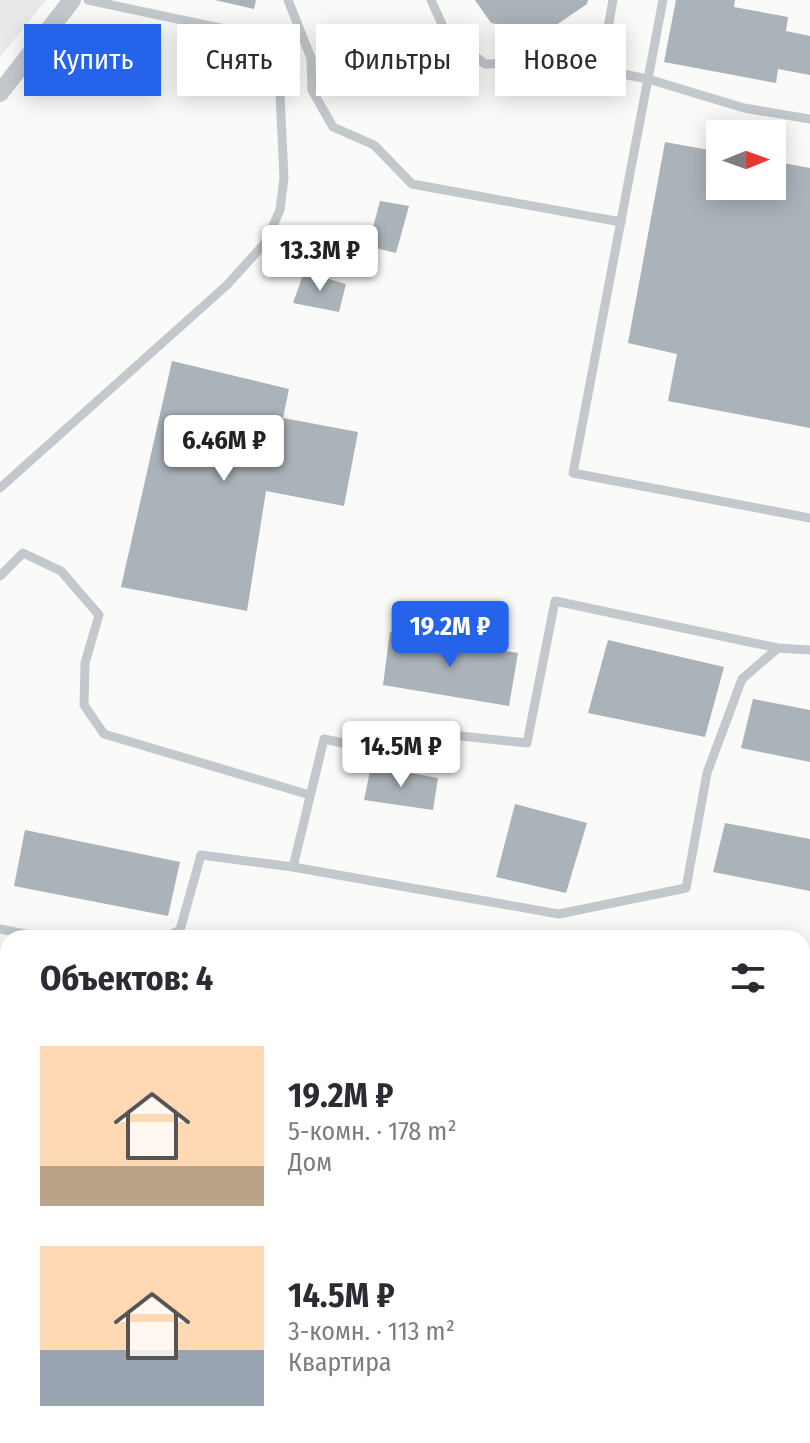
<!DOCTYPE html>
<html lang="ru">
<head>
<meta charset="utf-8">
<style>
  body { margin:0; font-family:"Fira Sans Condensed",sans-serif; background:#f2f2f3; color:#2b2b33; height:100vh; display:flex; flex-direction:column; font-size:30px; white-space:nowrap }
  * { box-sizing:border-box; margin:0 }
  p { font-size:26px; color:#7c7c81 }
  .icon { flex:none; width:44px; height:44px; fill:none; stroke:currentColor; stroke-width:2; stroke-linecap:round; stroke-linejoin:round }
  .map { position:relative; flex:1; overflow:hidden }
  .details { position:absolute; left:0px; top:930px; width:810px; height:514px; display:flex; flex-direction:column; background:#fff; border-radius:24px 24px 0 0; box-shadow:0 4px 20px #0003 }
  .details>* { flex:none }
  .hud { position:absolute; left:24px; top:24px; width:762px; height:72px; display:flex; gap:16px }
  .needle { width:52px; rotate:89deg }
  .tools { position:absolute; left:706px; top:120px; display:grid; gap:16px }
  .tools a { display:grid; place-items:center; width:80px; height:80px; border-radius:0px; background:#fff; box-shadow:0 4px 20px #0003; font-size:40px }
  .price { position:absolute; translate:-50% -68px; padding:0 18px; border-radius:8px; background:#fff; color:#222; font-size:26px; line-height:52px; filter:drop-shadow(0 2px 4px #0008) }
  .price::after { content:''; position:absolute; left:50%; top:48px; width:24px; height:18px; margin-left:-12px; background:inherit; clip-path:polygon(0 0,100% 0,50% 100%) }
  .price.current { background:#2563eb; color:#fff }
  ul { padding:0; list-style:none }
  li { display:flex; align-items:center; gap:24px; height:200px; padding:0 40px }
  li span { display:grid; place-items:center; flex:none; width:224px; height:160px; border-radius:0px; color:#555 }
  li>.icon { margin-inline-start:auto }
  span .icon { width:96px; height:96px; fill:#fffc; stroke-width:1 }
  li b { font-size:34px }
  h2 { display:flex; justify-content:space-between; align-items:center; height:96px; padding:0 40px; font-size:34px }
  .tag { padding:0 28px; border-radius:0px; background:#fff; box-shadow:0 4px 20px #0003; font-size:28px; line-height:72px }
  .tag.current { background:#2563eb; color:#fff }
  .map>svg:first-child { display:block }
  .built { fill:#e8e9e9 }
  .building { fill:#aab3b9 }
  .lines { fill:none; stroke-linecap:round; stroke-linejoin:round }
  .service { stroke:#c3c8cc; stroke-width:9 }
  .minor { stroke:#c3c8cc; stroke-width:18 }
</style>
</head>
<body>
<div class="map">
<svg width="810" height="1443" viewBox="0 0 810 1443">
  <rect width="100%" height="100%" fill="#fafaf8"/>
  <g class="built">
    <path d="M0,0h46l-46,57z"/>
    <path d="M0,983l8,2v451h794v-372l8,2v377h-810z"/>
  </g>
  <g class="building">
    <path d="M215,0h41l-2,9z"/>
    <path d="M475,0h113l-1,4 -44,30 -52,-11z"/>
    <path d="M676,0h59l-1,7 54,10 -2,14 24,5v39l-32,-6 -2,14 -112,-21z"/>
    <path d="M665,142l55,10v34h52v-25l38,7v260l-142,-27 9,-47 -49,-11z"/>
    <path d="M380,201l29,5 -13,47 -28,-7z"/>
    <path d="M304,272l42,12 -7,28 -46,-9z"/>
    <path d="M172,361l117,28 -6,29 75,14 -14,74 -78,-15 -19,120 -126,-24z"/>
    <path d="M390,632l128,21 -9,53 -126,-21z"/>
    <path d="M608,640l116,27 -19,70 -117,-24z"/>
    <path d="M753,699l57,11v52l-69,-14z"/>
    <path d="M371,766l67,12 -5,32 -69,-10z"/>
    <path d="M515,804l72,19 -21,70 -70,-16z"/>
    <path d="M725,823l85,16v52l-97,-19z"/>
    <path d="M25,830l155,32 -12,54 -154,-30z"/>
    <path d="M802,1357l8,1v85h-762l1,-7h753z"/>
  </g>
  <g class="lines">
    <g class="service">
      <path d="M288,0l23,58 1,32 21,37 41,18 38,39 209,38"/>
      <path d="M431,0l15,33 39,31 76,-2 87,17 96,29 66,11"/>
      <path d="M663,0l-90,473 237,45"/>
      <path d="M561,62l47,-34 5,-28"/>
      <path d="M0,488l227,-203 38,-42 15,-33 4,-32 -5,-105 -10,-28 -16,-10 -165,-35"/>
      <path d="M0,576l23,-23 38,18 38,44 -14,48 -1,42 20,29 206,61"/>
      <path d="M293,867l31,-128 61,13 66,-17 76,8 28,-142 223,47 32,2"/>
      <path d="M0,929l46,9"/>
      <path d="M163,938l17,-8 21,-75 92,12 266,47 127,-26 21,-115 35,-94 36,-31"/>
    </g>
    <path class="minor" d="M0,93l72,-93"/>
  </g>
</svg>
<div class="tools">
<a><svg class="needle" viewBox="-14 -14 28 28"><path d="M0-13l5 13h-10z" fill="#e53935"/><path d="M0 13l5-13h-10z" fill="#7c7c81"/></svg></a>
</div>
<b class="price" style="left:320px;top:293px">13.3M ₽</b>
<b class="price" style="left:224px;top:483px">6.46M ₽</b>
<b class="price current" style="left:450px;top:669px">19.2M ₽</b>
<b class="price" style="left:401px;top:789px">14.5M ₽</b>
<div class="hud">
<a class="tag current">Купить</a>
<a class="tag">Снять</a>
<a class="tag">Фильтры</a>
<a class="tag">Новое</a>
</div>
<section class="details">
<h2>Объектов: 4<svg class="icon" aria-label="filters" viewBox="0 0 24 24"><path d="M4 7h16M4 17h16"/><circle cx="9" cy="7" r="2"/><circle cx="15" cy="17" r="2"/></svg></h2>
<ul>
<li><span style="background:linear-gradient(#ffd9b3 75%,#b9a48a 0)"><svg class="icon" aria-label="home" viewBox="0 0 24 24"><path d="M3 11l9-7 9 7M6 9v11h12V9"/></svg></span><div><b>19.2M ₽</b><p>5-комн. · 178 m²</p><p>Дом</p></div></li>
<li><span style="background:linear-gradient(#ffd9b3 65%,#9aa5b1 0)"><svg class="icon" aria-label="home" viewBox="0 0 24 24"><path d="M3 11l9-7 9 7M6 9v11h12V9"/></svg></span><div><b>14.5M ₽</b><p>3-комн. · 113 m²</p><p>Квартира</p></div></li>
</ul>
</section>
</div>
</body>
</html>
